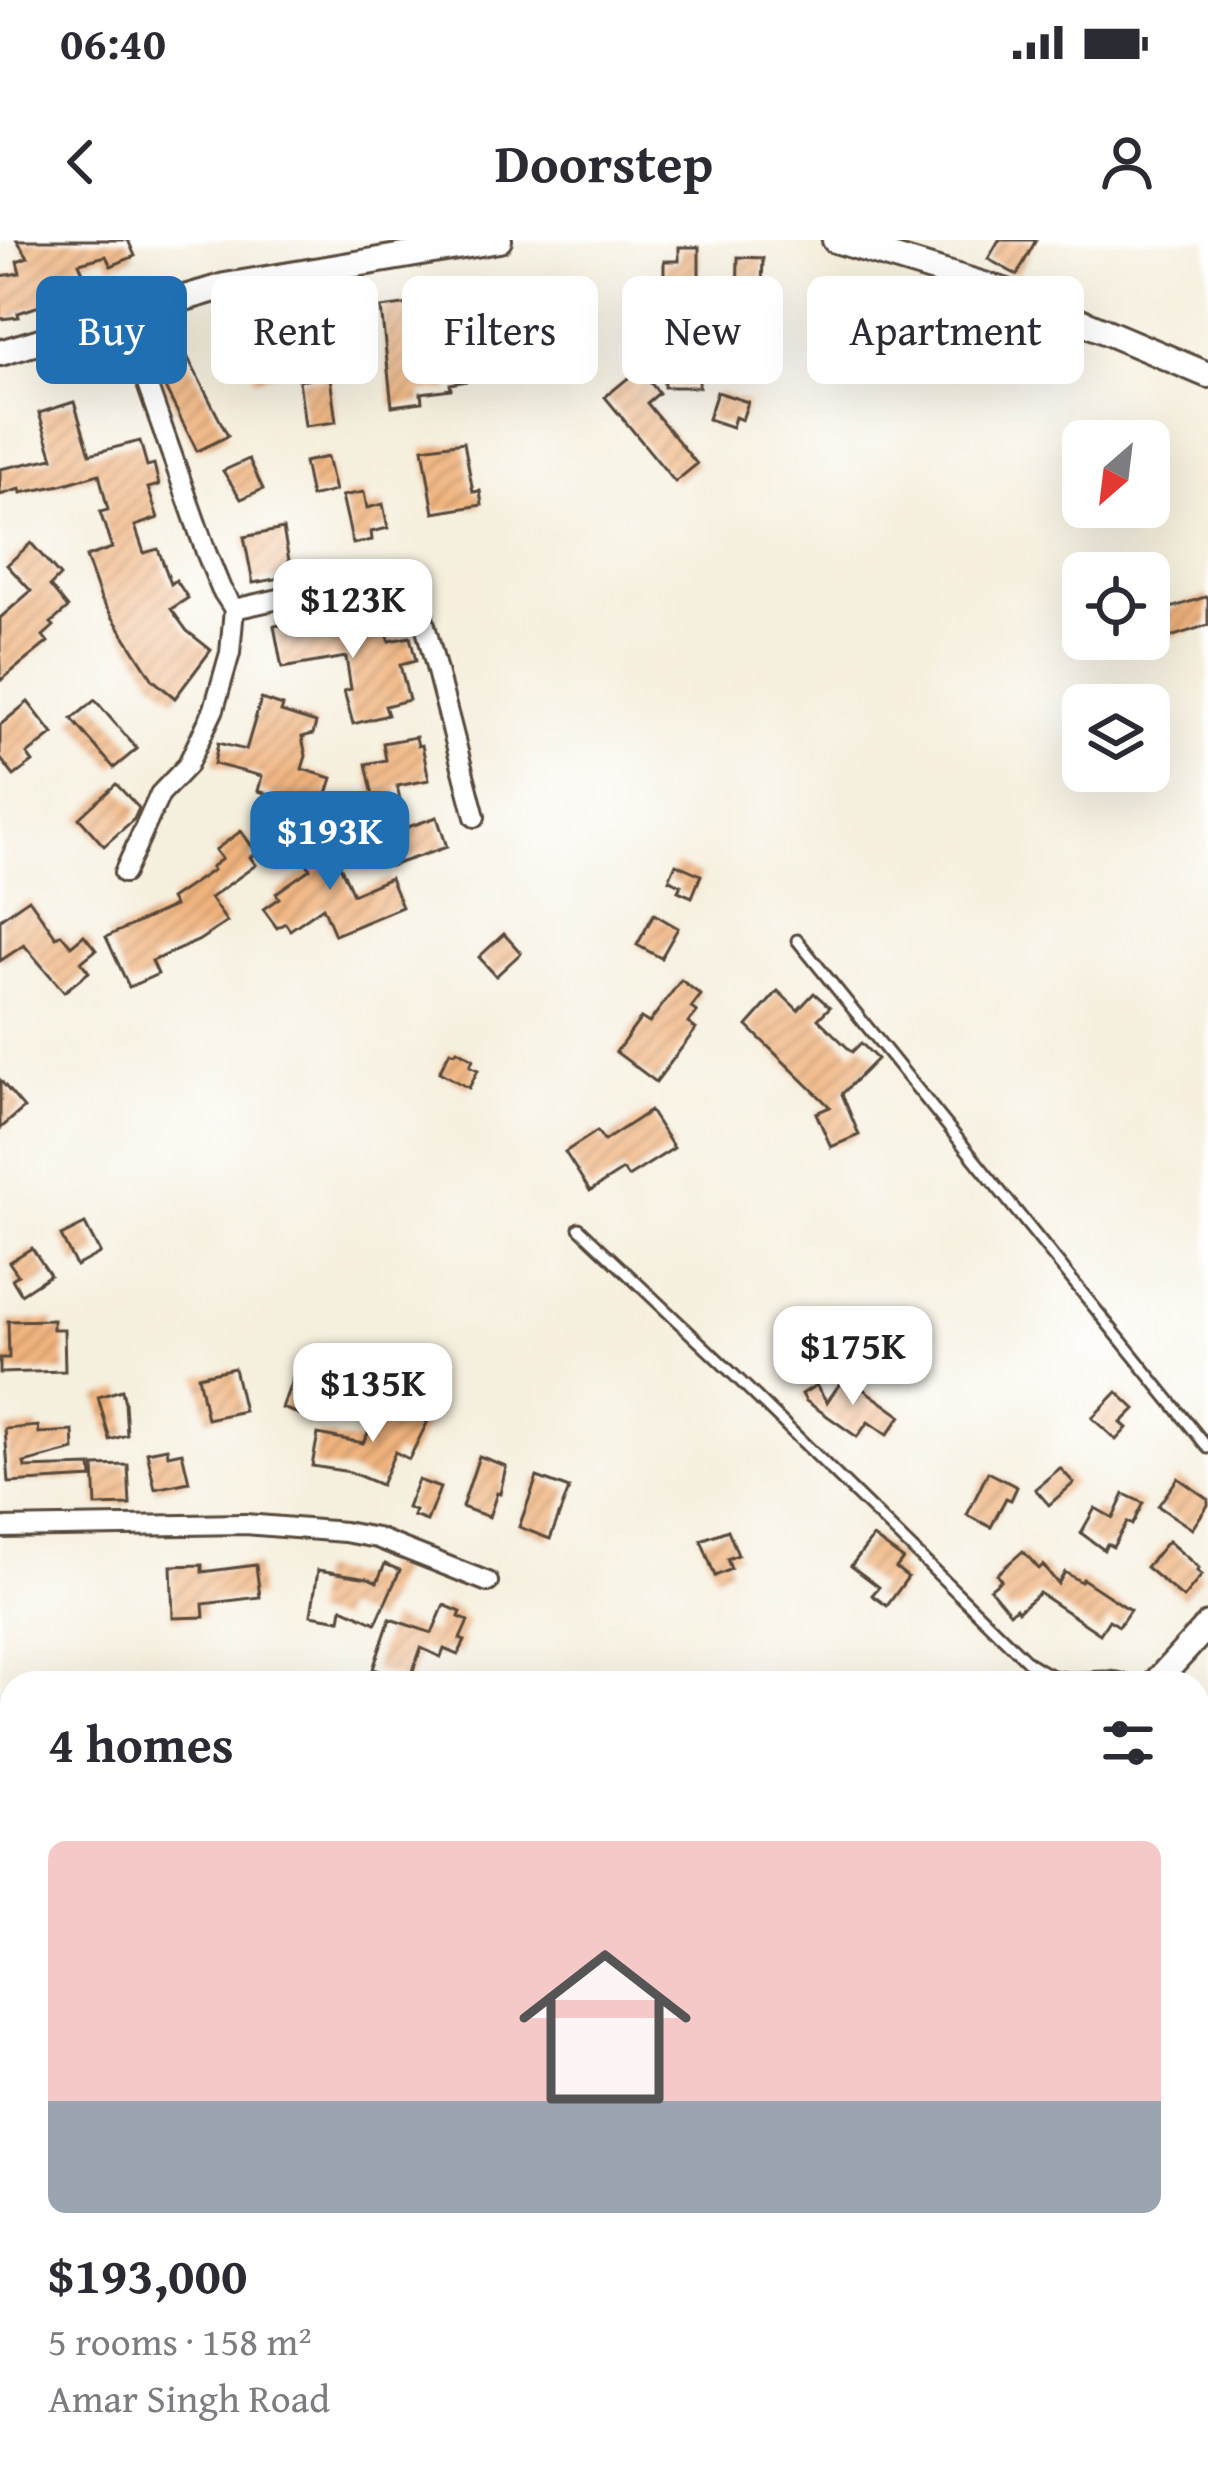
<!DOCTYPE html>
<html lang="en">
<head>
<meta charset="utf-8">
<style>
  body { margin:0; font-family:"Gentium Book Plus",serif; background:#f7f7f7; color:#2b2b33; height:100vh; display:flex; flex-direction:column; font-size:45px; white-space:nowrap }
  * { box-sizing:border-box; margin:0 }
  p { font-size:39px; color:#7c7c81 }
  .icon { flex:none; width:66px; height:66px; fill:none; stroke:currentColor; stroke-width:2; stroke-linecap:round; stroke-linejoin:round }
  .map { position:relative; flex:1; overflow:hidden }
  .drawer { position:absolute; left:0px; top:1431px; width:1209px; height:807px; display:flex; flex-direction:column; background:#fff; border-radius:36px 36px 0 0; box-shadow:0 12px 48px #0002 }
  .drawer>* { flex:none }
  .hud { position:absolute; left:36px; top:36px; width:1137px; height:108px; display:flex; gap:24px }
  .needle { width:78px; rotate:208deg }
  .buttons { position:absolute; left:1062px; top:180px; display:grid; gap:24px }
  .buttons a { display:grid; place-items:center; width:108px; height:108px; border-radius:18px; background:#fff; box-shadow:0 12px 48px #0002; font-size:60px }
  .price { position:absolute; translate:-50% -102px; padding:0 27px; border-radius:24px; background:#fff; color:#222; font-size:39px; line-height:78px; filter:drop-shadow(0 3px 6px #0008) }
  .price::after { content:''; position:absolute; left:50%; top:72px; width:36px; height:27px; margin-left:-18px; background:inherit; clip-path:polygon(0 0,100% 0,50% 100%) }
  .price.current { background:#1f6fb2; color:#fff }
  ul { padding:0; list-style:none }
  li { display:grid; align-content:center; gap:24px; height:636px; padding:0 48px }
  li span { display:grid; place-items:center; height:372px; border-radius:18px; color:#555 }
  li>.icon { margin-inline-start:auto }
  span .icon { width:216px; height:216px; fill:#fffc; stroke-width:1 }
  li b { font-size:51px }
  h2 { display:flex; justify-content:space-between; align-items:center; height:144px; padding:0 48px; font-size:51px }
  .tag { padding:0 42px; border-radius:18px; background:#fff; box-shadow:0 12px 48px #0002; font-size:42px; line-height:108px }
  .tag.current { background:#1f6fb2; color:#fff }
  .status { display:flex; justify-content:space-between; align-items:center; height:84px; padding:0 60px; background:#fff; direction:ltr }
  .status svg { height:33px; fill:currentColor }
  header { display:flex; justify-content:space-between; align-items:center; height:156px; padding:0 48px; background:#fff; font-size:54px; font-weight:800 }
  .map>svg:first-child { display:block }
  .building { fill:url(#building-hatch) }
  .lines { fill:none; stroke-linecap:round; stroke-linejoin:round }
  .service-casing { stroke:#57483b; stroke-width:15 }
  .minor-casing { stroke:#57483b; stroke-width:24 }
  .tertiary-casing { stroke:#57483b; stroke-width:30 }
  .service { stroke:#fff; stroke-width:9 }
  .minor { stroke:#fff; stroke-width:18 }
  .tertiary { stroke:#fff; stroke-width:24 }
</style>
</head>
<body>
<div class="status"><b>06:40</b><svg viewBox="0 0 49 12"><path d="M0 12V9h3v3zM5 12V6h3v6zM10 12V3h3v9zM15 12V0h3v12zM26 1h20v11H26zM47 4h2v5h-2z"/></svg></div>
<header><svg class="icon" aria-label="back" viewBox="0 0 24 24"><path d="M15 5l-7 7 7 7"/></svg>Doorstep<svg class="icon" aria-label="person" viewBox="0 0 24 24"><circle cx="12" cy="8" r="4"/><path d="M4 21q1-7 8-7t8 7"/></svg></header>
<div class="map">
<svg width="1208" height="2236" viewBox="0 0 1208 2236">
  <defs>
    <pattern id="building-hatch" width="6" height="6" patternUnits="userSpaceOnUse" patternTransform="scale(3)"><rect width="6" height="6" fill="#f1b47e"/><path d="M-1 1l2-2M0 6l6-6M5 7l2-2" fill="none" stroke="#c49367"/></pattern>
  </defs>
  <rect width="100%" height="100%" fill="#fff"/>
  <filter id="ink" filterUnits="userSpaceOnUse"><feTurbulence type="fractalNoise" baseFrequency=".00833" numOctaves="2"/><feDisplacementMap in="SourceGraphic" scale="24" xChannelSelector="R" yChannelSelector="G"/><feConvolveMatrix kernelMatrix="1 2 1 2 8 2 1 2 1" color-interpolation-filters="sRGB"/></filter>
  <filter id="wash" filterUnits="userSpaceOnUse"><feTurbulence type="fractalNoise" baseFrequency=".004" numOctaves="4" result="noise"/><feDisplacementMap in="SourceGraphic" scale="48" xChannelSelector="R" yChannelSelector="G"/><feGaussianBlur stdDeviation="2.7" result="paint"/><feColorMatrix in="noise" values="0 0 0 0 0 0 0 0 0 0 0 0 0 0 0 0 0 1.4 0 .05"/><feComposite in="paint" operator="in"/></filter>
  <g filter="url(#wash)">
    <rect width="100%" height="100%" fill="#f5efdd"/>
    <g id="blocks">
      <g class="building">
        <path d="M17,0h111l7,16 -24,10 -5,-10 -27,7 13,32 -19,7 -3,-6 -52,17 1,4 -19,2v-43l20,-3 -3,-12 11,-4z"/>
        <path d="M999,0h37l-19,35 -29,-16z"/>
        <path d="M679,7h20v140h-35v-126h15z"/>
        <path d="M738,17l25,1 -2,58 -24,-1z"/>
        <path d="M586,63l5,35 -40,5 1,14 -46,6 1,8 -41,6 1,4 -17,3 1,5 -30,4 1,9 -30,4 -11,-98 30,-4 7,61 29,-5 -1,-6 28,-5 -4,-23 48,-7 -1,-6z"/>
        <path d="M280,92l11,37 -36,10 -11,-38z"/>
        <path d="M187,116l41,80 -31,15 -40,-79z"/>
        <path d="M639,129l20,24 -12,10 50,61 -22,18 -70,-85z"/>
        <path d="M330,137l6,45 -31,4 -6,-46z"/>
        <path d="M717,152l31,10 -6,18 -7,-3 -3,10 -24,-8z"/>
        <path d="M74,162l16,52 50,-13 7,25 7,-2 5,21 -11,3 10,30 -23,8 9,27 14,-4 13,35 5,-4 12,18 -17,11 16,22 24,19 -36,48 -22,-18 -52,-81 -15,-42 26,-9 -12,-36 8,-2 -9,-36 -38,11 -40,8 -1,-4 -20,6v-26l53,-11 -14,-45z"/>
        <path d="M464,202l9,50 7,-1 2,14 -48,8 -11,-65z"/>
        <path d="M327,217l8,34 -24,6 -7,-35z"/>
        <path d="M249,219l14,30 -22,10 -18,-28z"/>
        <path d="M364,252l3,16 16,-4 5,24 -17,4 1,8 -19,4 -11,-48z"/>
        <path d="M283,289l9,47 -39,7 -9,-46z"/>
        <path d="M31,303l29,33 -10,10 18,22 -17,15 3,3 -11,10 5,6 -48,39v-63l31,-27 -24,-26z"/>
        <path d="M1208,356v29l-59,19v-29z"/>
        <path d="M369,376l2,14 15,-3 3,14 21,-4 6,24 -16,4 9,35 -24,6 3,9 -35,9 -9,-33 7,-2 -5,-32 -64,11 -8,-42 21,-3 1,7z"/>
        <path d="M261,459l22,7 -2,6 35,11 -3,11 -11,3 4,19 -4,13 30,9 -10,32 -64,-19 4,-15 -48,-12 4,-21 28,7z"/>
        <path d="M95,460l42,49 -23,19 -42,-49z"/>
        <path d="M28,462l25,32 -26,20 6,8 -19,14 -14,-18v-33z"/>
        <path d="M416,497l2,9 4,-1 7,35 -32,6 4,18 -25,5 -10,-45 20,-4 -3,-17z"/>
        <path d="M116,544l23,24 -5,11 -30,27 -25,-28z"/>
        <path d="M437,577l10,30 -57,19 -11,-29z"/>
        <path d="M241,591l16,22 -7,4 6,8 -46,33 17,24 -29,19 -46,20 6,13 -29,13 -23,-50 68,-31 -4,-7 43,-29 -2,-3 11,-8 -7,-9z"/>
        <path d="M334,593l8,19 -7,3 18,39 37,-16 12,29 -67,28 -12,-28 -33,23 -5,-7 -8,5 -14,-19 16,-11 -3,-5 34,-24 -10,-21z"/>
        <path d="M676,624l25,11 -9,22 -14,-6 3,-6 -12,-5z"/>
        <path d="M29,659l27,38 5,-3 10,12 13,-11 12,15 -15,12 8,10 -25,20 -40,-47 -24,16v-42z"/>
        <path d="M654,674l24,14 -17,30 -24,-13z"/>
        <path d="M504,694l17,19 -25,23 -17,-19z"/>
        <path d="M681,740l20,15 -10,13 6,4 -9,11 8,6 -40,53 -40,-30 25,-34 8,5z"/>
        <path d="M778,751l20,19 16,-17 16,14 -12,12 34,33 9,-9 16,16 -35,35 17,41 -28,12 -15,-34 14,-6 -83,-81z"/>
        <path d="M457,810l16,9 -3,7 8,4 -9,18 -30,-16 11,-21 5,2z"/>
        <path d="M0,840l24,28 -24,21z"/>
        <path d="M650,871l24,37 -46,29 -5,-7 -33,21 -25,-39 32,-21 7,10z"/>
        <path d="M85,984l15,29 -24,13 -15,-30z"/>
        <path d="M32,1008l18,27 -29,19 -9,-15 6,-4 -9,-13z"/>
        <path d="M824,1073l19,25 -27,21 -19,-26z"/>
        <path d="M53,1080v9h11l1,42 -65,2v-15h9l-1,-37z"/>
        <path d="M299,1121l41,14 -11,31 -11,-3 -5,16 -31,-11z"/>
        <path d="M234,1128l10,43 -37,8 -9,-43z"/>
        <path d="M845,1136l56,40 -14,19 -19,-13 -11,15 -51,-36 -4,-7 14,-9 11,17z"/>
        <path d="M122,1150l3,13 2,32 -17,5 -12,-43z"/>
        <path d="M1117,1152l18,17 -14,14 6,5 -11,12 -24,-22z"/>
        <path d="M385,1160l43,21 -19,38 -14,-7 -14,33 -31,-13 -38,-6 6,-32 45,9z"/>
        <path d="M38,1186l1,7 34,-2 1,19 -50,13 1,5 66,-2 1,12 -83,5 -4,-54z"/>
        <path d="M167,1208l1,7 14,-3 7,30 -34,7 -8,-37z"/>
        <path d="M479,1216l27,10 -6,28 -3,-1 -8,24 -27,-10z"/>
        <path d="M128,1225l2,40 -34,1 -2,-40z"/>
        <path d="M1060,1228l14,15 -25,22 -14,-16z"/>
        <path d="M988,1232l29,15 -6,13 -5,-2 -15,29 -24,-12z"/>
        <path d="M537,1237l32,12 -19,50 -31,-12z"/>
        <path d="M1178,1238l30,21v6l-16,24 -34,-23z"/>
        <path d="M418,1240l22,8 -13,33 -14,-5 2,-5 -8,-3z"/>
        <path d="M1124,1254l19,9 -11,22 -5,-3 -14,25 -6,-3 -3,6 -23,-17 14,-25 18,10z"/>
        <path d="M728,1290l10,25 -11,4 4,10 -16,7 -14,-36z"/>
        <path d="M873,1297l30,22 -7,9 12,9 -21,29 -15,-11 7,-8 -28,-21z"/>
        <path d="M1168,1301l31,27 -2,3 5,4 -19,23 -37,-31z"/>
        <path d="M1023,1311l16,18 4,-4 15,19 7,-12 16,10 2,-3 47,31 -11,16 -10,-6 -9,14 -61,-41 -21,18 -2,-3 -6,5 -20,-24 11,-9 -4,-6z"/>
        <path d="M385,1324l15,6 -24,53 -34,-15 -2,12 -29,-5 7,-45 50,8 9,4z"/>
        <path d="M202,1325v7l54,-7 4,32 -57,7 1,13 -31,1 -2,-52z"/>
        <path d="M444,1365l17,7 -2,5 9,4 -8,18 5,2 -7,14 -14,-6 -3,8 -20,-9 -12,34 -36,-13 17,-50 42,14z"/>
      </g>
    </g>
  </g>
  <g filter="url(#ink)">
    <use href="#blocks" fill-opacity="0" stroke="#57483b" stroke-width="3"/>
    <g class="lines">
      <g class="service-casing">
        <g id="service">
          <path d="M797,700l411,508"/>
          <path d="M579,988l151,143 298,291c8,5 17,12 26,14 26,7 54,-6 79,7"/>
          <path d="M1197,1508l11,12"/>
          <path d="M1197,1876l11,12"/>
          <path d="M932,2226l13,10"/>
        </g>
      </g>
      <g class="minor-casing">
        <g id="minor">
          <path d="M123,76l83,236 15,37 13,20 165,-37 14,7 62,238"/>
          <path d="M124,633l36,-79 27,-28 27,-57 16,-56 4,-44"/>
          <path d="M0,1288l245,-4 99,8 33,6 111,44"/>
          <path d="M588,2226l2,10"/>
        </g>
      </g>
      <g class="tertiary-casing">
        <g id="tertiary">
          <path d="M835,0l189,57 184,78"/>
          <path d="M0,113l225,-67 274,-46"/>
          <path d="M1155,1443l53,-58"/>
          <path d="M0,2136l12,-2"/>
        </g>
      </g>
      <use href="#service" class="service"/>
      <use href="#minor" class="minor"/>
      <use href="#tertiary" class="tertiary"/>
    </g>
  </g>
</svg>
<div class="buttons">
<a><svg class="needle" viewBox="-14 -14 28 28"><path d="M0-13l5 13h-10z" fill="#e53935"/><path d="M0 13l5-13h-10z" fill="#7c7c81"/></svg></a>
<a><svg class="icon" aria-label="locate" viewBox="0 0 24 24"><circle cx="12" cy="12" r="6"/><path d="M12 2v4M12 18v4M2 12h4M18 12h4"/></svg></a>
<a><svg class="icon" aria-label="layers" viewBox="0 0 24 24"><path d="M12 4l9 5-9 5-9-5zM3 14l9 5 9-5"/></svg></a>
</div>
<b class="price" style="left:353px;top:421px">$123K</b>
<b class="price current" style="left:330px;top:653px">$193K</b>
<b class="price" style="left:853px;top:1168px">$175K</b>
<b class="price" style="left:373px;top:1205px">$135K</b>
<div class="hud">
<a class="tag current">Buy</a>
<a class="tag">Rent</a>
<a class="tag">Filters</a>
<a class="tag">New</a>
<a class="tag">Apartment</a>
</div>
<section class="drawer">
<h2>4 homes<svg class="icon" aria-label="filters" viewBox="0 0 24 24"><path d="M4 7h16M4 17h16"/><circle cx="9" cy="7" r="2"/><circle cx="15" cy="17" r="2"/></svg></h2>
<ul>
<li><span style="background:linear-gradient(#f6c9c9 70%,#9aa5b1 0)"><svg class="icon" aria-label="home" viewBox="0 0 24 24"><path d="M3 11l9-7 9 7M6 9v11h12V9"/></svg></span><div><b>$193,000</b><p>5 rooms · 158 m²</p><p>Amar Singh Road</p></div></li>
</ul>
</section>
</div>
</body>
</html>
